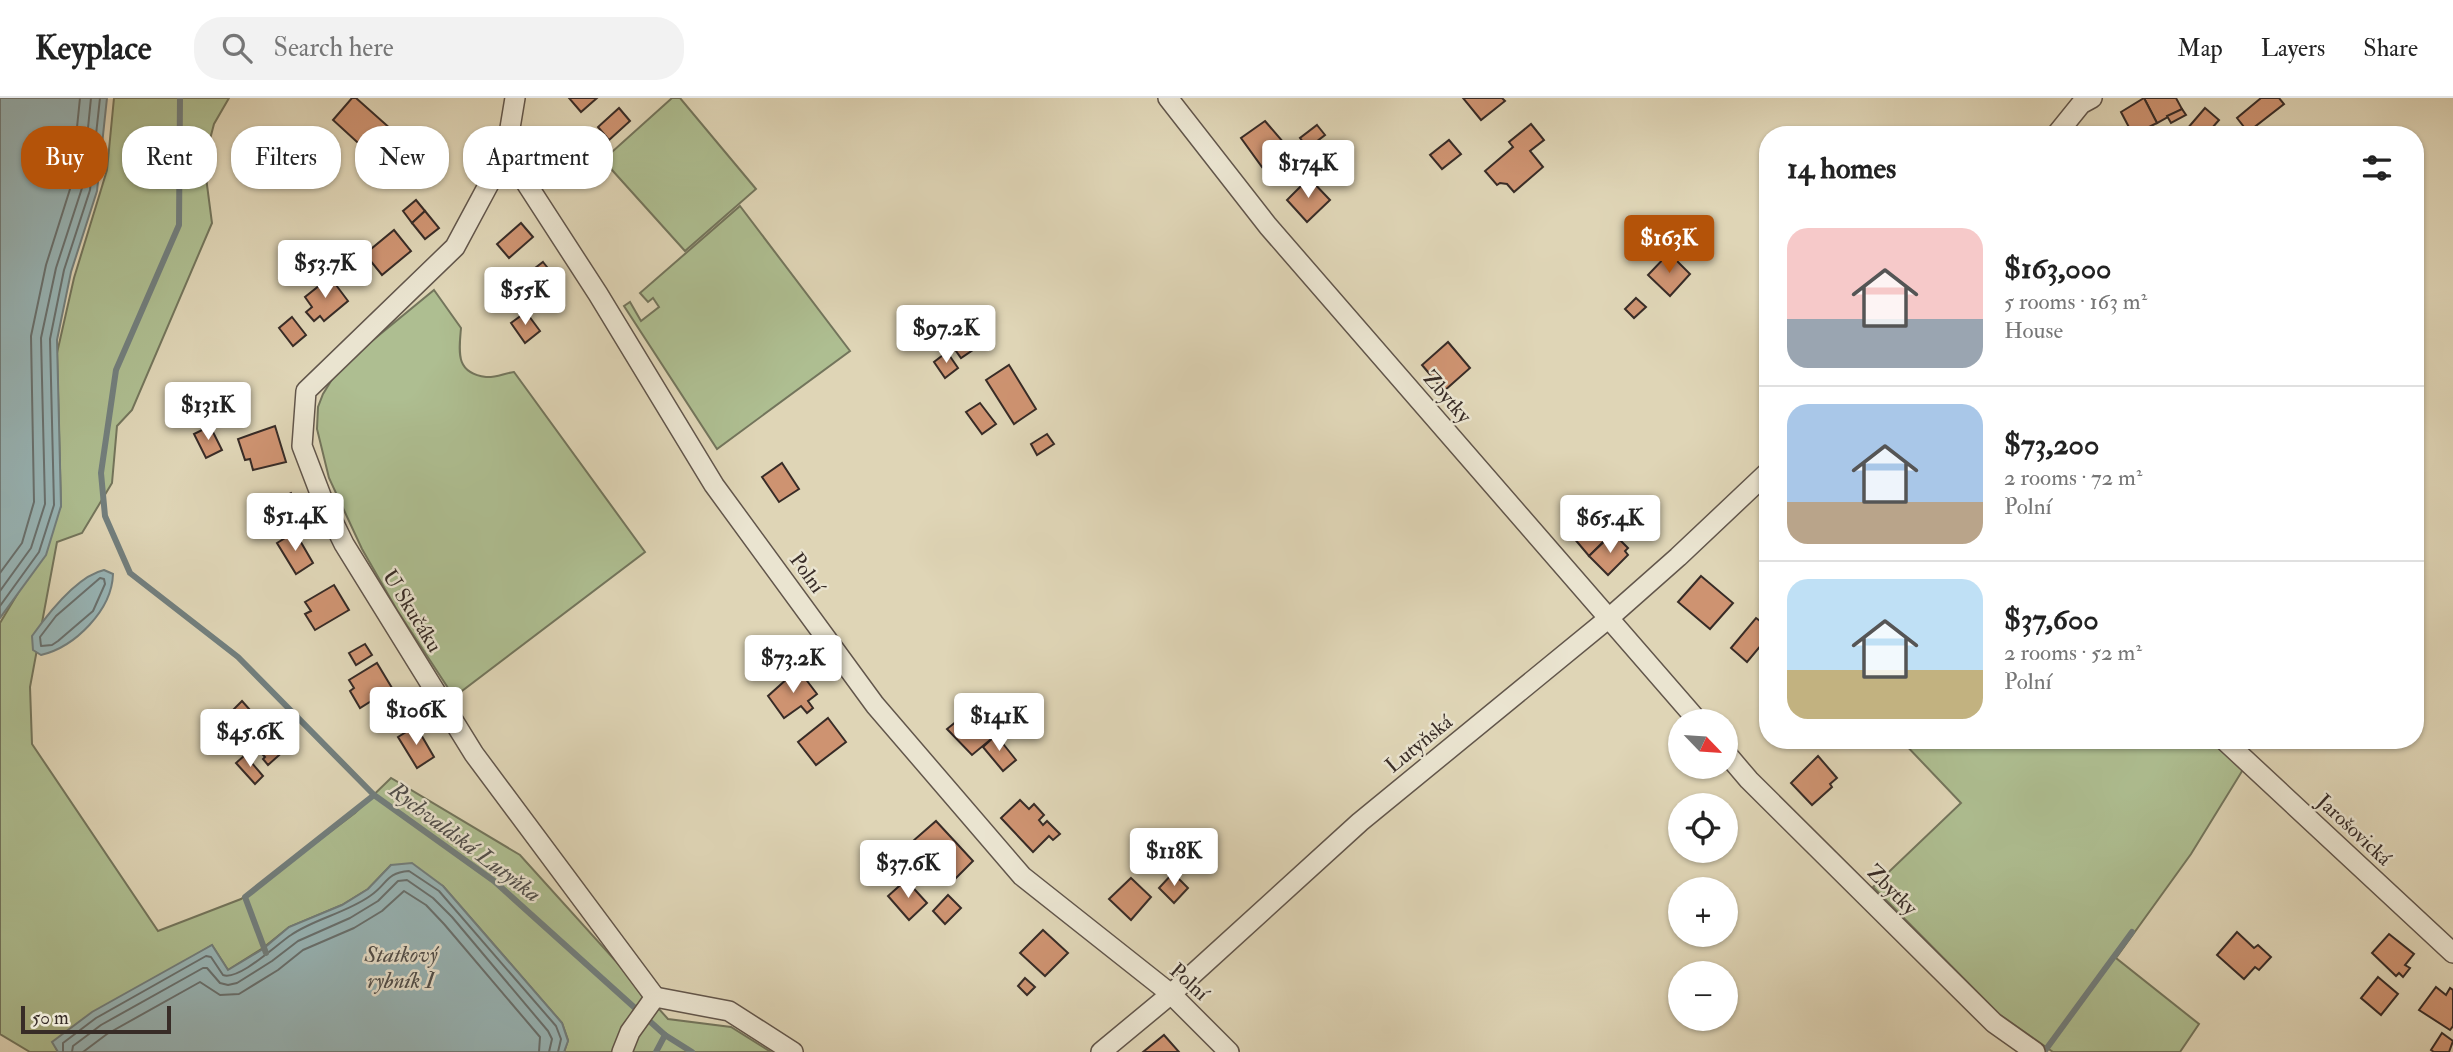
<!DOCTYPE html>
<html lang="en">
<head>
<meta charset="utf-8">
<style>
  body { margin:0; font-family:"IM FELL Double Pica",serif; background:#f2f2f2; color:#222; height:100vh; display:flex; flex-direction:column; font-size:26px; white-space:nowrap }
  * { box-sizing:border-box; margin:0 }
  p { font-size:23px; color:#767676 }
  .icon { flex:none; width:38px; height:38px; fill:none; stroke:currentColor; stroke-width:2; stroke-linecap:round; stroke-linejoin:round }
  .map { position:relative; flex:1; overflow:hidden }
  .details { position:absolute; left:1759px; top:28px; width:665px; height:623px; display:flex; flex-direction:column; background:#fff; border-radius:28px; box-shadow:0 2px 5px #0004 }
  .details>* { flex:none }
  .banner { position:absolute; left:21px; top:28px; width:665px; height:63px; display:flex; gap:14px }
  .needle { width:46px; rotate:115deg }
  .fabs { position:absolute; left:1668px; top:611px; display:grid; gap:14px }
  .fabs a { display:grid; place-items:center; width:70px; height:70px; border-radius:50%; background:#fff; box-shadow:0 2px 5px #0004; font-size:35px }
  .scale { position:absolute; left:21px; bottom:18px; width:150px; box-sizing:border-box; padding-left:7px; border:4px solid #382c27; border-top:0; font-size:19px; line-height:24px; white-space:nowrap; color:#382c27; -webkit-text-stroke:5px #eae4d0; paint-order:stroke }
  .price { position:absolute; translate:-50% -60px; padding:0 16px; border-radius:7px; background:#fff; color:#222; font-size:23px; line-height:46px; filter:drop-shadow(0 2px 4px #0008) }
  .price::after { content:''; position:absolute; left:50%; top:42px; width:21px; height:16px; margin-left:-10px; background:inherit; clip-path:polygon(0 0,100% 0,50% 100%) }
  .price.on { background:#b45309; color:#fff }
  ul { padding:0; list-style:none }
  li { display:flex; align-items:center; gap:21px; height:175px; padding:0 28px }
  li+li { border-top:2px solid #e0e0e0 }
  li span { display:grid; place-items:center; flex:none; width:196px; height:140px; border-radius:21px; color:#555 }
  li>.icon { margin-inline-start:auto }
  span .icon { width:84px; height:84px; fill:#fffc; stroke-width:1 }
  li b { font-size:30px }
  h2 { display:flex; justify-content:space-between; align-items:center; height:84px; padding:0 28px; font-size:30px }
  .chip { padding:0 24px; border-radius:28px; background:#fff; box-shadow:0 2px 5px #0004; font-size:24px; line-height:63px }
  .chip.on { background:#b45309; color:#fff }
  header { display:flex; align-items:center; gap:42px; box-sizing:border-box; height:98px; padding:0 35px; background:#fff; border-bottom:2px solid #e0e0e0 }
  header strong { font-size:33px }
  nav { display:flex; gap:38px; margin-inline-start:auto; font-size:24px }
  .search { width:490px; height:63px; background:#f2f2f2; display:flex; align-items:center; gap:18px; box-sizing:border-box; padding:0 24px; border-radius:28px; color:#767676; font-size:26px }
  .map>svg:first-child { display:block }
  .green { fill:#aebe91; stroke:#73755c; stroke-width:2 }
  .water { fill:#98b6b8; stroke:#727f7e; stroke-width:2 }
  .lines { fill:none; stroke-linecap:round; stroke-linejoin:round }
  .shore { stroke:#687170; stroke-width:2 }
  .stream { stroke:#727f7e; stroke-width:6 }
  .building { fill:#ce9371; stroke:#382c27; stroke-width:2 }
  .minor-casing { stroke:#62564b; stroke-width:22 }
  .minor { stroke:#eae4d0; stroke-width:19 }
  .labels { text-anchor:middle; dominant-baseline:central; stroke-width:5; stroke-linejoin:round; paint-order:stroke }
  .street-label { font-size:21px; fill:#382c27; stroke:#eae4d0 }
  .water-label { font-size:23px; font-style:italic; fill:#504e4b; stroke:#eae4d0 }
</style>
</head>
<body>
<header>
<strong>Keyplace</strong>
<div class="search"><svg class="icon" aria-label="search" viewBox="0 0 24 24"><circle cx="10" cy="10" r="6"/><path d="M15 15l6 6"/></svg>Search here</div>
<nav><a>Map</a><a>Layers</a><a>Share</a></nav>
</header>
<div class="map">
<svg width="2453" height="954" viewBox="0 0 2453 954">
  <rect width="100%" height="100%" fill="#dfd5b6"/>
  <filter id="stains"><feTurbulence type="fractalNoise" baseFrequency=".00286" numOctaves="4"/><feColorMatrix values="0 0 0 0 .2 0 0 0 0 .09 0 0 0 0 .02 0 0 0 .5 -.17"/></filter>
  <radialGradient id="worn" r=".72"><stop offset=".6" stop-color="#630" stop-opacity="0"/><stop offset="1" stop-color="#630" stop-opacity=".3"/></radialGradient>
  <g class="green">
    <path d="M114,0h115l-15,26 -10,38 8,61 -80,187 -15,16 -5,57 -30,50 -25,9 -27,145 2,57 126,187 83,-32 114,-86 36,-35 129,77 148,164 63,8 40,25h-207l4,-12 -6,-17 -119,-137 -52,-21 -23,24 -26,16 -53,22 -26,21 -35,22 -16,-25 -159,97 5,10h-28l-30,-18v-411l18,-30 43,-87 -4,-153 17,-75 33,-108z"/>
    <path d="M672,0h8l76,91 -71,62 -82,-91z"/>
    <path d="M740,108l110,145 -133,98 -93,-143 6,-4 11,19 18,-14 -6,-9 -5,4 -8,-9z"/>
    <path d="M434,192l27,38c-2,24 -6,45 25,49 9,1 19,-4 28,-5l131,180 -191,145 -57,-87 -35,-61 -33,-71 -12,-49 1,-22 5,-13 16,-26z"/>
    <path d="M1901,642h314l29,28 -53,86 -75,104 83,66 -19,28h-127l-54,-38 -126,-127 88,-84z"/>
  </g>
  <g class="water">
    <path d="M0,0h107l-10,93 -26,81 -14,68 4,166 -15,49 -46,63z"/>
    <path d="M104,472l9,4c-1,36 -38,73 -72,81l-8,-5 -1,-14c15,-21 45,-60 72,-66z"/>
    <path d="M412,765l31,23 119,137 6,18 -4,11h-506l-6,-10 40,-30 120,-67 16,25 35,-21 26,-22 53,-22 26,-16 23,-24z"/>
  </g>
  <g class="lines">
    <g class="shore">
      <path d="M0,475l22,-30 12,-41 -3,-166 15,-71 25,-79 9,-88"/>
      <path d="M100,480l4,1 1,5 -12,27 -35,30 -6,4 -11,1 -1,-9 16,-21z"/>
      <path d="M0,493l31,-43 14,-44 -4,-166 15,-70 26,-80 9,-90"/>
      <path d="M0,508l39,-54 15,-47 -4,-166 14,-69 26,-80 10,-92"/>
      <path d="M63,954v-9l33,-25 110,-62 5,1 12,18c16,6 54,-31 68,-40 23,-16 55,-22 79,-39 18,-12 15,-23 39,-25l30,20 117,135 5,13 -3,13"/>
      <path d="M72,954l1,-6 28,-21 102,-57h4l13,15 8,2 9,-2 35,-22 26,-20 52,-23 28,-17 20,-20 9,-1 26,18 19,19 96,114 4,8 -3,13"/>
      <path d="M83,954l24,-18 93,-52 20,13 19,-1 39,-24 25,-20 51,-22 28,-17 22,-20 22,14 18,19 96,113 -1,15"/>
    </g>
    <g class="stream">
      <path d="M180,0l-1,127 -63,145 -15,103 4,43 25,57 108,84 136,138 120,86 171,154 27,17"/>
      <path d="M266,855l-21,-56 129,-102"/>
      <path d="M656,954l9,-17"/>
      <path d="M2044,954l88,-120"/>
    </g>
  </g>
  <g class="building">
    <path d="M352,0h4l45,40 -22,24 -46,-42z"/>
    <path d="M569,0h28l-16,14z"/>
    <path d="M1463,0h39l3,3 -24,19z"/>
    <path d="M2144,0h32l6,11 -25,14z"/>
    <path d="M2144,0l13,25 -24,12 -12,-23z"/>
    <path d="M2261,0h18l5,6 -36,28 -11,-14z"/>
    <path d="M619,10l11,13 -21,19 -11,-13z"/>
    <path d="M2205,10l14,12 -13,15h-13l-6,-6z"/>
    <path d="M2182,11l4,6 -15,8 -4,-7z"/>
    <path d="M1265,23l19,22 -6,4 4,5 -20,15 -21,-29z"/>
    <path d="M1531,26l13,16 -14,11 13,16 -29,25 -7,-8 -7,-1 -3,2 -12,-14 28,-24 -4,-5z"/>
    <path d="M1317,27l8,10 -17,13 -8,-10z"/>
    <path d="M1449,42l12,14 -19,15 -12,-14z"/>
    <path d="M1309,80l21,22 -23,22 -20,-22z"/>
    <path d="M416,102l9,11 -13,12 -9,-12z"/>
    <path d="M425,113l14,17 -14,11 -13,-16z"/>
    <path d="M521,125l12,14 -24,21 -12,-14z"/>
    <path d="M394,132l17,21 -29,24 -17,-21z"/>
    <path d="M1669,155l21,21 -20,22 -22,-21z"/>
    <path d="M543,164l16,20 -12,10 4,5 -12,11 -9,-15 -7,6 -10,-14z"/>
    <path d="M330,179l18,24 -24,20 -4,-5 -6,5 -8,-9 6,-5 -7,-10z"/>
    <path d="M1636,200l10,9 -12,11 -9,-9z"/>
    <path d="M526,214l14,19 -15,12 -14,-20z"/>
    <path d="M976,216l16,23 -31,21 -17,-24z"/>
    <path d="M292,219l14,18 -13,11 -14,-18z"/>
    <path d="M1448,244l22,26 -26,23 -22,-26z"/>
    <path d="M947,254l11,16 -13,10 -11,-16z"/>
    <path d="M1009,267l27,44 -22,15 -28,-44z"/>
    <path d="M980,305l16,21 -14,10 -16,-22z"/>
    <path d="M210,328l12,24 -16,8 -12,-24z"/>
    <path d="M275,328l11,36 -33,8 -3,-11 -5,1 -7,-21z"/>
    <path d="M1047,336l7,10 -17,11 -6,-11z"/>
    <path d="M782,365l17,26 -20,13 -17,-25z"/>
    <path d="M291,395l10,20 -30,15 -11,-19z"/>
    <path d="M1638,409l17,18 -15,14 -17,-18z"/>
    <path d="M1597,418l16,16 -24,24 -16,-19 19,-20 2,2z"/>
    <path d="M295,434l18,31 -17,11 -19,-31z"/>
    <path d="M1610,438l6,6 3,-3 9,9 -3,3 3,4 -20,20 -19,-19z"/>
    <path d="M1701,478l32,27 -23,26 -32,-27z"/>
    <path d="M334,487l15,25 -34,20 -10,-16 6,-3 -6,-9z"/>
    <path d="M1756,520l12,9v10l-21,25 -16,-14z"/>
    <path d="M365,546l7,11 -16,10 -7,-12z"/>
    <path d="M377,565l15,25 -32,20 -10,-17 4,-3 -5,-8z"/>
    <path d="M798,571l19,25 -9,7 5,7 -6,5 -6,-7 -17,12 -16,-22z"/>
    <path d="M242,603l16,18 -6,7 4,6 -19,17 -20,-23z"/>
    <path d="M973,610l23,27 -24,20 -25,-26z"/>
    <path d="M828,620l18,24 -30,23 -18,-23z"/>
    <path d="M416,628l18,31 -17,11 -19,-31z"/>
    <path d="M269,633l17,18 -18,16 -5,-6 2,-2 -11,-12z"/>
    <path d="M996,637l20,25 -13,11 -20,-24z"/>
    <path d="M245,657l18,21 -8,8 -19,-21z"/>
    <path d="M1818,658l19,22 -7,6 2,3 -20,18 -21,-22z"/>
    <path d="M1020,702l9,9 5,-5 10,11 -5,5 4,5 4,-4 13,13 -7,6 -4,-4 -16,16 -32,-34z"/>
    <path d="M936,723l37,40 -22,22 -38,-42z"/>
    <path d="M1173,775l15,15 -14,15 -15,-15z"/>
    <path d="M1131,780l20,19 -20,23 -22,-21z"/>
    <path d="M906,782l21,23 -18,17 -21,-24z"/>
    <path d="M948,797l13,13 -16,16 -12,-13z"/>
    <path d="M1043,832l25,23 -23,23 -25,-23z"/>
    <path d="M2237,834l17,16 4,-3 13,12 -12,13 -4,-3 -11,12 -27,-24z"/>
    <path d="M2389,836l25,20 -9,11 5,3 -7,9 -4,-4 -3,3 -24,-23z"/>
    <path d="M2378,879l20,17 -17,21 -20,-17z"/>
    <path d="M1025,880l10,9 -8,8 -9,-9z"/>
    <path d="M2436,889l10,8 4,-7 3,2v36l-3,4 -31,-20z"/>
    <path d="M2442,935l11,8 -4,11h-15l-3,-2z"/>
    <path d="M1164,937l15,17h-36z"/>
  </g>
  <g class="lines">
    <g class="minor-casing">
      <g id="minor">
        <path d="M515,0l-9,54 -51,95 -149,144 -4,55 21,55 21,43 130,210 181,243"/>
        <path d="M1168,0l100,128 430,495"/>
        <path d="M2056,37l25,-31 11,-6"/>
        <path d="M506,54l92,142 116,191 161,220 147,171 149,118 58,58"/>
        <path d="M2224,642l229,213"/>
        <path d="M1726,655l23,27 245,243 41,29"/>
        <path d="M655,899l74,14 64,41"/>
        <path d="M622,954l8,-20 25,-35"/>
        <path d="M1101,954l70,-58 189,-172 249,-204 69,-61 90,-85"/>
      </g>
    </g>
    <use href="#minor" class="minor"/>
  </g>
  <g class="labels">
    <g class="street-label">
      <text transform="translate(1447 299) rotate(49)">Zbytky</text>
      <text transform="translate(807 475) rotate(54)">Polní</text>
      <text transform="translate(412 513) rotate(58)">U Skučáku</text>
      <text transform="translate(1419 646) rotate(-39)">Lutyňská</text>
      <text transform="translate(2354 732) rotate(43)">Jarošovická</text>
      <text transform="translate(1892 792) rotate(45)">Zbytky</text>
      <text transform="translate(1189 884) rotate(42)">Polní</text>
    </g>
    <g class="water-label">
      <text transform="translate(465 744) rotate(37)">Rychvaldská Lutyňka</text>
      <text x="401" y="856">Statkový<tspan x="401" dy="26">rybník I</tspan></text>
    </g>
  </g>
  <rect width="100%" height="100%" filter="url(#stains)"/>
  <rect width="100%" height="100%" fill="url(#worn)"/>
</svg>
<div class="fabs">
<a><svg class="needle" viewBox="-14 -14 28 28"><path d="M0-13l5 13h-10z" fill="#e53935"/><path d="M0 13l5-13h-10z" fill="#767676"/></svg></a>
<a><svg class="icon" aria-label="locate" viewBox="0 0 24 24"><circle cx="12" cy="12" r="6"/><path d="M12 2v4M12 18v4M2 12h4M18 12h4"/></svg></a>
<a>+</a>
<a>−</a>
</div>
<div class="scale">50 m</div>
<b class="price" style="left:1308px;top:102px">$174K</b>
<b class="price on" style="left:1669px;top:177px">$163K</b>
<b class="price" style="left:325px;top:202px">$53.7K</b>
<b class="price" style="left:525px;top:229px">$55K</b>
<b class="price" style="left:946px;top:267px">$97.2K</b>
<b class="price" style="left:208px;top:344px">$131K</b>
<b class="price" style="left:295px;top:455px">$51.4K</b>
<b class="price" style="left:1610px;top:457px">$65.4K</b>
<b class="price" style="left:793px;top:597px">$73.2K</b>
<b class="price" style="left:416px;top:649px">$106K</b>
<b class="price" style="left:999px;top:655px">$141K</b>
<b class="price" style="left:250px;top:671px">$45.6K</b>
<b class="price" style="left:1174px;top:790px">$118K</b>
<b class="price" style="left:908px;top:802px">$37.6K</b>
<div class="banner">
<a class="chip on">Buy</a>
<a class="chip">Rent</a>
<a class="chip">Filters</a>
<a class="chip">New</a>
<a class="chip">Apartment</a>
</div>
<section class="details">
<h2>14 homes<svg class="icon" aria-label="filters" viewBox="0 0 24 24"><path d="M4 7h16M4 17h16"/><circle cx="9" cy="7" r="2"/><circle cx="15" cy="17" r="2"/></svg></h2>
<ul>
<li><span style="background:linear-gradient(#f6c9c9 65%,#9aa5b1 0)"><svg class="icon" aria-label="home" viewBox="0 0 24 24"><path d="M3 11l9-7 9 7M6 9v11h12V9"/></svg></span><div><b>$163,000</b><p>5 rooms · 163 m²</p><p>House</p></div></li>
<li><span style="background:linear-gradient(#a9c7e8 70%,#b9a48a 0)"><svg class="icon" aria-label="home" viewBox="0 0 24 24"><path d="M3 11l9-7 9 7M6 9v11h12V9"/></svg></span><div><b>$73,200</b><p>2 rooms · 72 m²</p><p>Polní</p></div></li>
<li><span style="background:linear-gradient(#bfe0f5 65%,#c2b280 0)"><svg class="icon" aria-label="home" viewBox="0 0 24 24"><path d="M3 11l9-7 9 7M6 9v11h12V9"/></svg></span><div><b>$37,600</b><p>2 rooms · 52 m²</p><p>Polní</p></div></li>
</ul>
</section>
</div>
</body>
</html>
